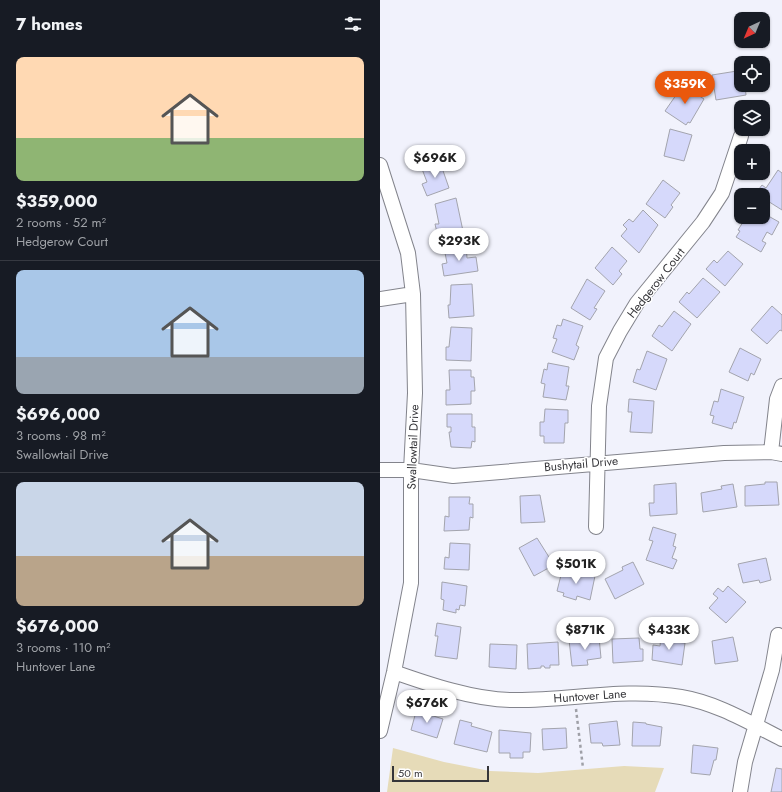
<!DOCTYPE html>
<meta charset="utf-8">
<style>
body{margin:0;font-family:Jost,sans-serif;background:#242831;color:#f1f3f6;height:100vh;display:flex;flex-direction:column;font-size:15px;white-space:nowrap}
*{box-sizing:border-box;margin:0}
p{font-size:13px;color:#9ea1a6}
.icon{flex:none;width:22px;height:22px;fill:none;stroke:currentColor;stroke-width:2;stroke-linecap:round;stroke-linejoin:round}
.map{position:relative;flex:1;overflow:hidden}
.side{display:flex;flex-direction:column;background:#171b24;width:380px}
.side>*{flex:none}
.needle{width:26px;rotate:224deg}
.tools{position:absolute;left:354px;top:12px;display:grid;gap:8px}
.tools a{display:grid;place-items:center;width:36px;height:36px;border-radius:8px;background:#171b24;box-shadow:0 1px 3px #0004;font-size:20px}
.scale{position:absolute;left:12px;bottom:10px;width:97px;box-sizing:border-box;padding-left:4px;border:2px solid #353539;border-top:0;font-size:11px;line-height:14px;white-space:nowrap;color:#353539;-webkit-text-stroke:3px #fff;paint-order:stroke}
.price{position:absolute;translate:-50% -34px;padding:0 9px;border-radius:14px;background:#fff;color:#222;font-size:13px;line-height:26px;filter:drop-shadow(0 1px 2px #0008)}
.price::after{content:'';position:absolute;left:50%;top:24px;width:12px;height:9px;margin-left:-6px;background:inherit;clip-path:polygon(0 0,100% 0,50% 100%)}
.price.on{background:#ea580c;color:#fff}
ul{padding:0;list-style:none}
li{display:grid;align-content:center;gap:8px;height:212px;padding:0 16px}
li+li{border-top:1px solid #363941}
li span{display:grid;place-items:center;height:124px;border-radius:8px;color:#555}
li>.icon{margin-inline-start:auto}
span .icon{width:72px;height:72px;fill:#fffc;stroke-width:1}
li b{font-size:17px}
h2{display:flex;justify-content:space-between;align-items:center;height:48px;padding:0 16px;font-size:17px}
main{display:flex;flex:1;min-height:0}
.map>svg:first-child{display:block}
</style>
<main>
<section class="side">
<h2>7 homes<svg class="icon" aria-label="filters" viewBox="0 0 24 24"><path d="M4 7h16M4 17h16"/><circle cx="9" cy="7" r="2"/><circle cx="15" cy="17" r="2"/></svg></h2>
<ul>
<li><span style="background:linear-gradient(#ffd9b3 65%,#8fb573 0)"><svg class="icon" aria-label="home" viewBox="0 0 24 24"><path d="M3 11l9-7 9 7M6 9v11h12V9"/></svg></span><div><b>$359,000</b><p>2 rooms · 52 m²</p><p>Hedgerow Court</p></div></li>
<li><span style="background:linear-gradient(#a9c7e8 70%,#9aa5b1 0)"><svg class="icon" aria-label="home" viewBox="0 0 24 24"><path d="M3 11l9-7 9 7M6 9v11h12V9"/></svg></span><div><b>$696,000</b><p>3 rooms · 98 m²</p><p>Swallowtail Drive</p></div></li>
<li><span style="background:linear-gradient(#c9d6e8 60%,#b9a48a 0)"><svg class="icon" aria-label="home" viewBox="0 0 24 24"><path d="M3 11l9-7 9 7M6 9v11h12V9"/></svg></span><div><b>$676,000</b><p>3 rooms · 110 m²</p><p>Huntover Lane</p></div></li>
</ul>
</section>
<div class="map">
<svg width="402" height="792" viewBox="0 0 402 792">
<rect width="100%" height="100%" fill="#f1f2fc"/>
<!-- green -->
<path fill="#e6dbb8" d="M13,748L64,762L110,771L158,773L244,766L284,768L275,792H7Z"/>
<!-- building -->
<path fill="#d6d9fb" stroke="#a3a4ad" d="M357,71L358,78L361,77V85H365L366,95L336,100L332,75Z
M303,85L324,99L310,123L308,122L306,125L285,111Z
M290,129L312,135L304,161L284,156Z
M60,162L69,188L47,196L42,184L47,182L42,169Z
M398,170L402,173V210L383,198V195L376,193L382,185L386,188Z
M283,180L300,193L291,205L293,207L285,218L266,204Z
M76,198L83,231L58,237L55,224H59L55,204Z
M263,210L278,225L259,253L241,236L247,229L243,225L249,219L253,222Z
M383,213L399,222L392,235L387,232L382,241L386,243L381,252L356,237L360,231L358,230L363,222L364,223L366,219L363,217H383Z
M86,245L87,258L96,257L98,271L64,276L62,264L67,263L64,248Z
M232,247L247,261L239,271L242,274L233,285L215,268Z
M348,251L363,264L345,286L326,269L334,260L337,263Z
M323,278L340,292L317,318L299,302L307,292L309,294Z
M207,279L225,291L214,308L217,309L210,320L191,308Z
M92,284L94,316L69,318L68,305H70L71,285Z
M392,306L402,315V331L400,330L387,344L371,330Z
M294,311L311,324L292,351L272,336L279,325L282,327Z
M183,319L203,326L196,345L199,347L194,360L172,352L177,339L173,338L177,325L181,326Z
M71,327L92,328L91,361L66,360V347H69Z
M360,348L381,359L374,375L371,373L368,381L349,372Z
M267,351L287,359L276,390L253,382L257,369L260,370Z
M168,363L189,367L186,386H189L186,400L163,397L165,384L161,383L164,369L167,370Z
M69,370H91V377H94L95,391H91V404L66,405V390H70Z
M341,389L364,397L356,423L354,422L352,429L332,423L334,416L330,415L334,401L338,402Z
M249,399L274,401L272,433L250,432L252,412H248Z
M165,409L188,410V423H185L184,443H164V436H160V422H164Z
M67,414H92V427H95V442L92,441L91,448L71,447L69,432H71V427H67Z
M385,482H397L399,505L365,506V486L385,484Z
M296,483L297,514L270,516L269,503H274V485Z
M353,484L357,507L323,512L321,493L342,489L341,486Z
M160,495L165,522L141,523L140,496Z
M69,497H90L89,504H93V518L90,517L89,530L64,531L65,516L69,517Z
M273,527L296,534L293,546L296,547L292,558L297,560L293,569L266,560L273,541L269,540Z
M157,538L174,565L154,576L139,548Z
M70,543L90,544L89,570L64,569L65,557L69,558Z
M386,558L391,580L380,583L379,580L363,583L358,564Z
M253,562L264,584L235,599L225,579L243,570L242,567Z
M189,570L201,576L202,572L215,576L210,600L197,596L196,600L183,596L184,593L177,591L182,571L188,572Z
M62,582L87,586L85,606L80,605L79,610L76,609V613L63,610L64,600L61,599Z
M348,586L366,602L346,623L329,608L338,598L333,594L338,588L343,592Z
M57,623L81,627L77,659L55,656L58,636H55Z
M281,635L294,637V642L305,643L302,665L272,660L273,645L280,646Z
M219,637L221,658L207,660L208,665L192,666L189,640Z
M353,637L358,661L335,664L332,641Z
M259,638L260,649H263V661L233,663L232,639Z
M178,642L179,665H170V668H165L164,666H161V668L148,669L147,644Z
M110,644L137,645L136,669L109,667Z
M37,708L48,711L47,714L63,719L57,738L31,730Z
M80,720L92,723L91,726L112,732L107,752L74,744Z
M237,721L240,745L223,746L222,743H211L209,724Z
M253,722L266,723V724L282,727L280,746H252Z
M186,728L187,748L163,750L162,729Z
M119,730L151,733L150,752H143V758H130V753H119Z
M313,745L338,748L336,760H334L330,775L311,773Z
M396,768L402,769V792H391Z"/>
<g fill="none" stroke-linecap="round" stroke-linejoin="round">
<!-- minor casing -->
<g stroke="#83848c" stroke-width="16">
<path id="minor" d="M0,165L28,253L33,294L35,393L31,470V583L14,672L0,731
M0,299L33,294
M391,452L397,399L402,386
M0,470H31L73,476L344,453L391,452L402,454
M216,527L219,406L226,358L240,331L257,303L323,222L342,193L361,136
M14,672C48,684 95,700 132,700C189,701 244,687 301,697C337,703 370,723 402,739
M360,792L365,762L392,670L398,635"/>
</g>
<!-- path -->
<path stroke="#9fa0a7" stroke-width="2.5" stroke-dasharray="3 3" stroke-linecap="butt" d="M196,709L203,768"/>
<!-- minor -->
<use href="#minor" stroke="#fff" stroke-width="14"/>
</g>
<g text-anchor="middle" stroke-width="3" stroke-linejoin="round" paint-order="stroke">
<!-- street labels -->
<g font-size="12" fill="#353539" stroke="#fff">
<text transform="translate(276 283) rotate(-52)" y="4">Hedgerow Court</text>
<text transform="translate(33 447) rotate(-88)" y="4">Swallowtail Drive</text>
<text transform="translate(201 464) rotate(-5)" y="4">Bushytail Drive</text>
<text transform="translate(210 696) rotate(-4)" y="4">Huntover Lane</text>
</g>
</g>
</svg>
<div class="tools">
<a><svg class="needle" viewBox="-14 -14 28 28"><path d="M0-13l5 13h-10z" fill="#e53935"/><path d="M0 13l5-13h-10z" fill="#9ea1a6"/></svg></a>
<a><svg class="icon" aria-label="locate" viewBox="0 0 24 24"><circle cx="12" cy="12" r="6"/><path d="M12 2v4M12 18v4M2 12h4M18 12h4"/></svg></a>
<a><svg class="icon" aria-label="layers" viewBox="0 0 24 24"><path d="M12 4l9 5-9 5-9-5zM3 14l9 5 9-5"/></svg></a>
<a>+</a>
<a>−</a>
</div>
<div class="scale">50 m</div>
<b class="price on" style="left:305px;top:105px">$359K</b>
<b class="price" style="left:55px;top:179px">$696K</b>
<b class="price" style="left:79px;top:262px">$293K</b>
<b class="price" style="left:196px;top:585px">$501K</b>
<b class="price" style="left:205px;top:651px">$871K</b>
<b class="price" style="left:289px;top:651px">$433K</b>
<b class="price" style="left:47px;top:724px">$676K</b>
</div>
</main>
